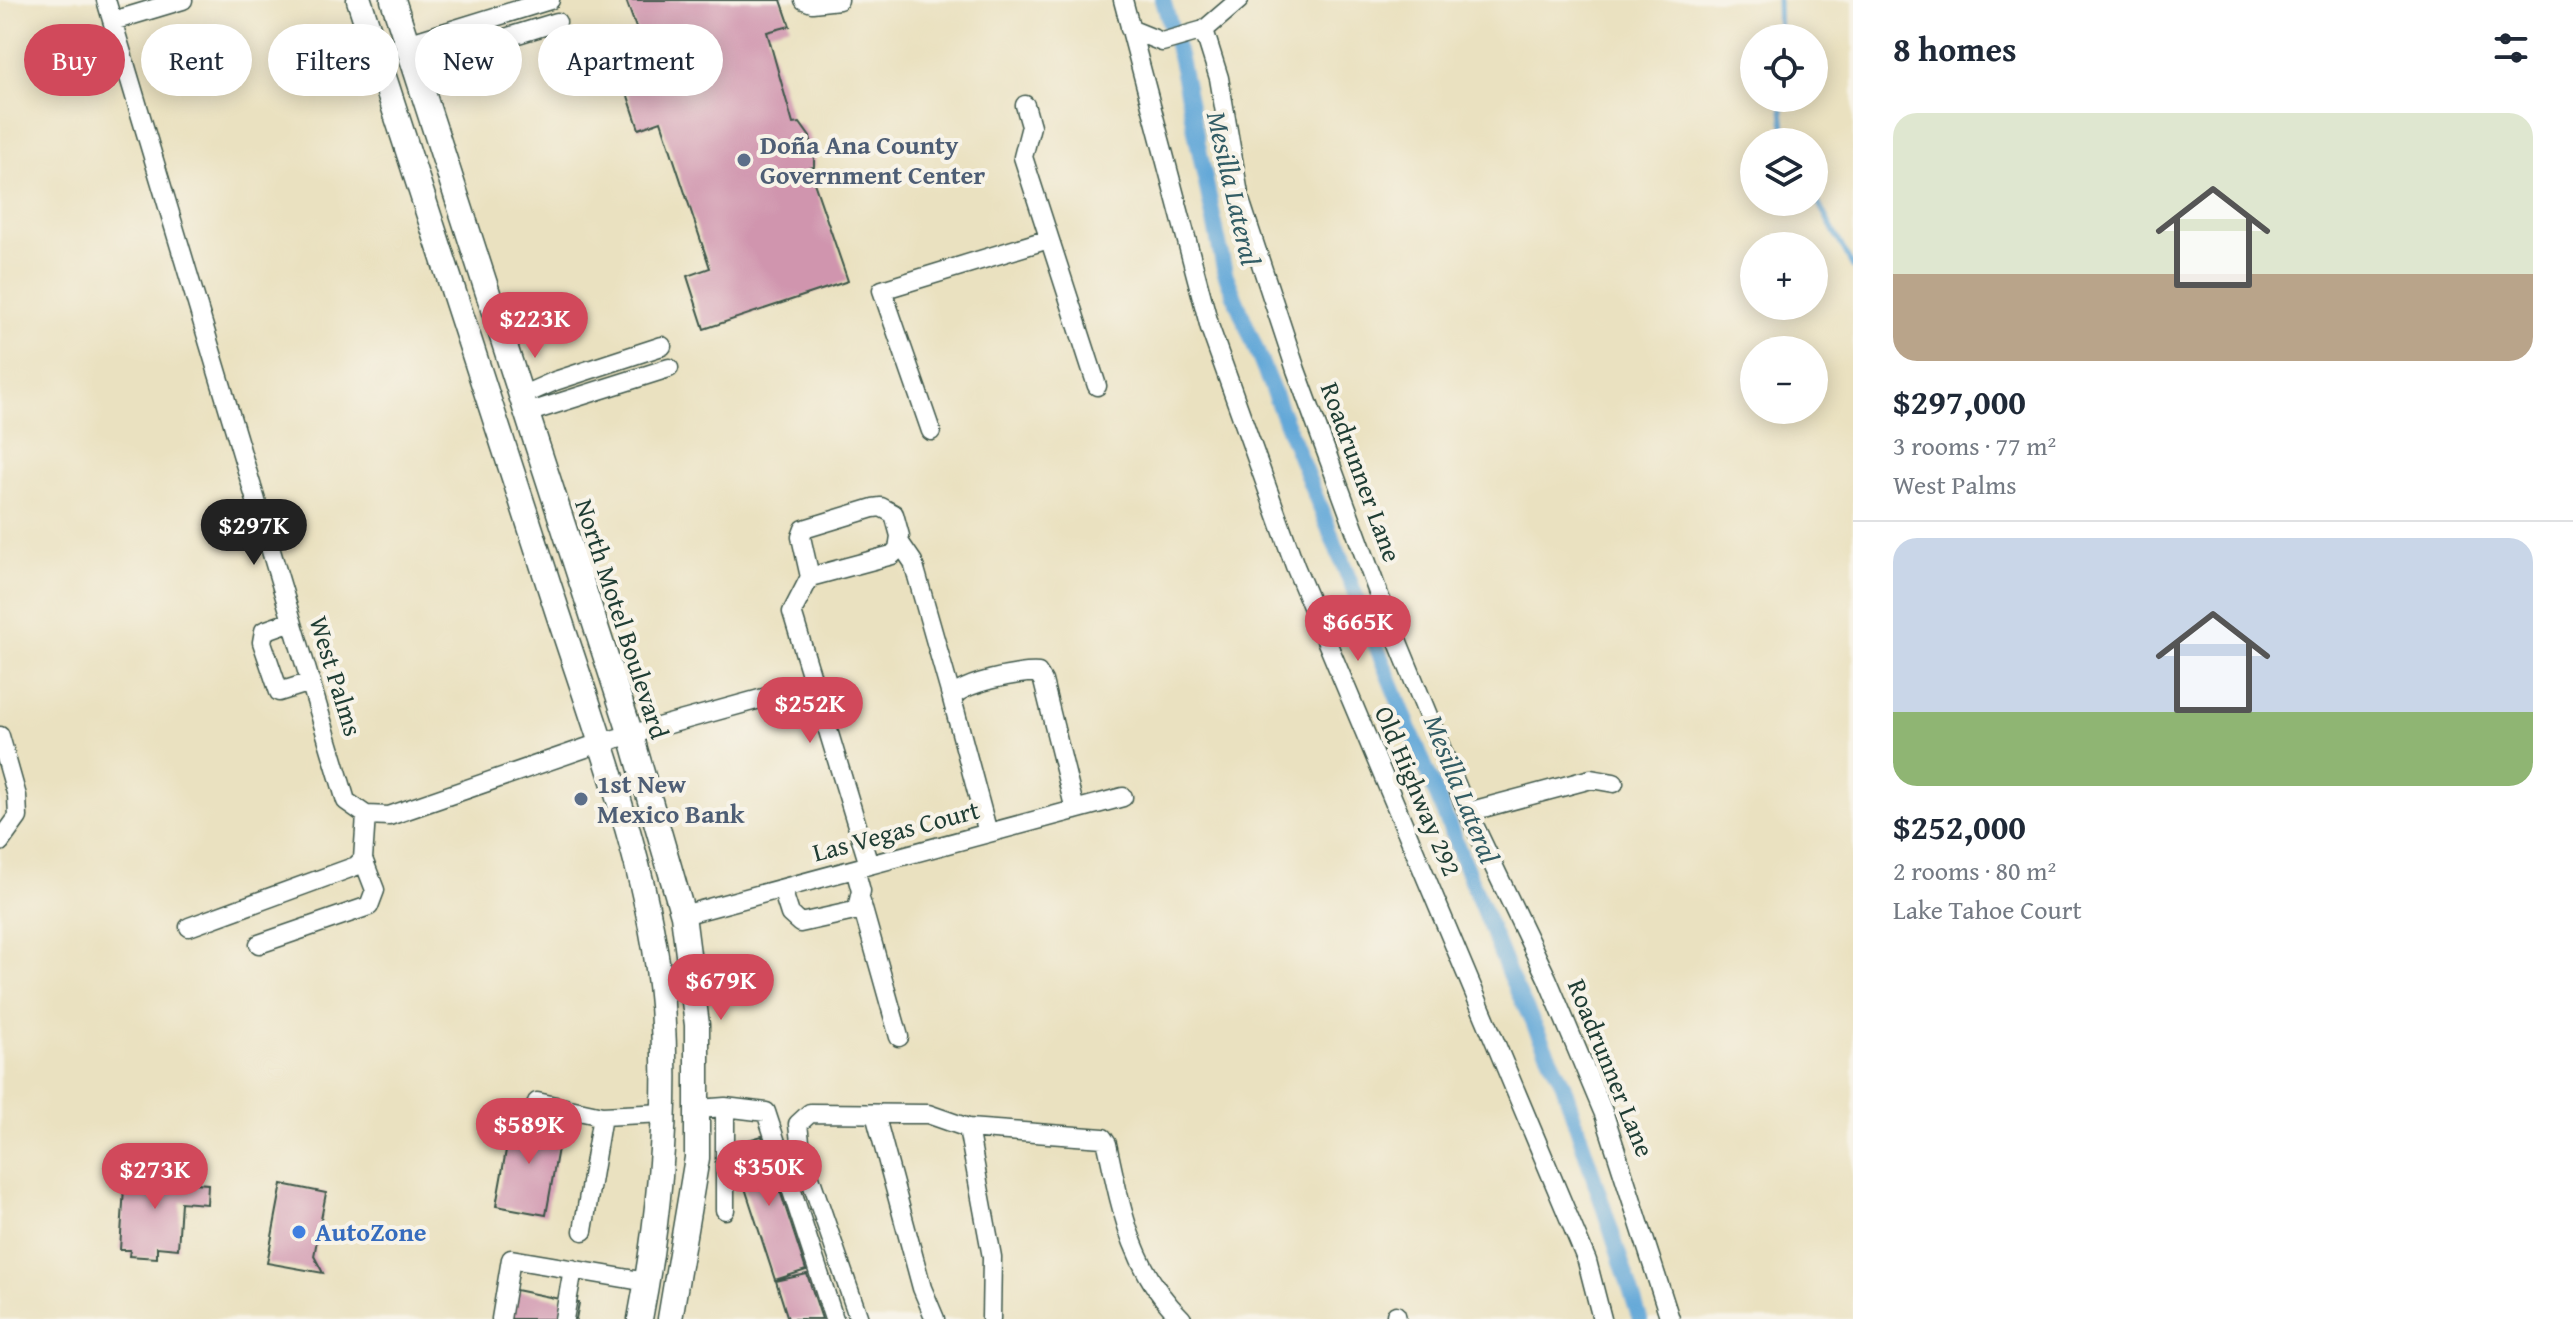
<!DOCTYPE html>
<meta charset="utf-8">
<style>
body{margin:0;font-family:"Gentium Book Plus",serif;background:#f6f6f7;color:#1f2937;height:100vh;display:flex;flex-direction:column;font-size:30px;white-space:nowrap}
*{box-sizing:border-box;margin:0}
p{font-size:26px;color:#747a83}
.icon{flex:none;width:44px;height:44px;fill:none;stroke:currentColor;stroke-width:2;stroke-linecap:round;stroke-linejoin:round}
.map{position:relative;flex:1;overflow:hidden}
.sheet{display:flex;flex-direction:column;background:#fff;width:720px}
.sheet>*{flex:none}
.guide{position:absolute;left:24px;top:24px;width:760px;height:72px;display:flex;gap:16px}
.fabs{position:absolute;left:1740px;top:24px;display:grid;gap:16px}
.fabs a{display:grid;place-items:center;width:88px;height:88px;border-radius:50%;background:#fff;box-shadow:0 4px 20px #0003;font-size:40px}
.price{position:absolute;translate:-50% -68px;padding:0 18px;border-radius:28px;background:#d1495b;color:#fff;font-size:26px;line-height:52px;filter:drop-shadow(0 2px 4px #0008)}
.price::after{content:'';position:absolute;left:50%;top:48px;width:24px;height:18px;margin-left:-12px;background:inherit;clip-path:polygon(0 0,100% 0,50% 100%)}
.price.current{background:#222;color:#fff}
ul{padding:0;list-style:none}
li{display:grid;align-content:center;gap:16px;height:424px;padding:0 40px}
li+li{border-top:2px solid #e0e1e3}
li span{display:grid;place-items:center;height:248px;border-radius:24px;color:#555}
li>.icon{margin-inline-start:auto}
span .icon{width:144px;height:144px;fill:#fffc;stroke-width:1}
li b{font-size:34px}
h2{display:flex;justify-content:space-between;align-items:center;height:96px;padding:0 40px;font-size:34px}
.tag{padding:0 28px;border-radius:36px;background:#fff;box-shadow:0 4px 20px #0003;font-size:28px;line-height:72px}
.tag.current{background:#d1495b;color:#fff}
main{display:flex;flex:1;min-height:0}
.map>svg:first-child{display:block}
</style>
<main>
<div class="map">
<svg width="1853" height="1319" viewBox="0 0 1853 1319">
<rect width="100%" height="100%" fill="#f7f3e8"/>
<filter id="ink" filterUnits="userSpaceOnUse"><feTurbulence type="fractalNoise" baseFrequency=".0125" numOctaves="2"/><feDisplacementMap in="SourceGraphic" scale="16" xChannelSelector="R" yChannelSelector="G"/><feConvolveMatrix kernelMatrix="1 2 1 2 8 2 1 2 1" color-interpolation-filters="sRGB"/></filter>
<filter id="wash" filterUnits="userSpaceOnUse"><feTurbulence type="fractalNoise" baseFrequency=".006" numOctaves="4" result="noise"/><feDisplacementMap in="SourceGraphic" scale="32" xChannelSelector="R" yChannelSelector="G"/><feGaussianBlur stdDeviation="1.8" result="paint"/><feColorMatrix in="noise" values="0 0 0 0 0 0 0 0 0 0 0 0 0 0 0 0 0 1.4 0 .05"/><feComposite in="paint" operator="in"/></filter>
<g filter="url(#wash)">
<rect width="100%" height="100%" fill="#eae1c0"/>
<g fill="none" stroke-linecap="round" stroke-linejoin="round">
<!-- stream -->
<path stroke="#63a8d8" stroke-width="5" d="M1778,0L1779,38
M1781,98L1785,142
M1814,195L1853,267"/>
<!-- canal -->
<path stroke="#63a8d8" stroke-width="16" d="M1163,0L1180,59L1225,273L1510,976L1563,1084L1640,1319"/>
</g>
<g id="blocks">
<!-- building -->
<path fill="#d095ae" d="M626,0H781L790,26L767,32L793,124L800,123L810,137L814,153V167L809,168L848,281L704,329L687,276L710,268L661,121L639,129L621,75L670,59L667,44L644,50Z
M512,1117L562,1126L546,1215L496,1206Z
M762,1136L806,1270L775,1280L731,1145Z
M125,1172L181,1176V1182L208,1184L207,1204L181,1202L178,1249L157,1247V1258L129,1256L130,1250H120Z
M282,1184L326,1193L314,1256L323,1273L267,1263Z
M807,1274L822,1319H788L776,1281Z
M501,1287L579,1303L576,1319H495Z"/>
</g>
</g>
<g filter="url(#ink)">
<use href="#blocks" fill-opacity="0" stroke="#3d5649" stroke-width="2"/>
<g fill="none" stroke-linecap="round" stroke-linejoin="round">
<!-- minor casing -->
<g stroke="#3d5649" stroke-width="21">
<path id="minor" d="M106,0L346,801L366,815L389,816L600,743L814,684
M804,0L812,3L839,0
M1123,0L1210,328L1295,566L1587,1261L1602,1319
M113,21L183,0
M1130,29L1162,42L1204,30L1239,0
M1204,30L1219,78L1240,200L1296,370L1380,598L1465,806L1547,978L1604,1114L1670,1319
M407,44L550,0
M414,66L557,22
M1025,105L1031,126L1023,157L1097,386
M521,396L555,381L662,346
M527,413L669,368
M931,431L882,290L1049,239
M900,543L913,562L952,699
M810,577L801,537L804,529L873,508L881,507L894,514L900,536L898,549L892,555L810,577L792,612L869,865
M292,621L264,631L262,642L279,692L311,682
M0,736L17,796L18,817L0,842
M1468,812L1591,779L1614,783
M988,833L952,699C956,684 1022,671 1038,673L1043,681L1075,810
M782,889L790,914L800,923L850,912L857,909L861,891L855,869
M861,902L899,1037
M683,915L1123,797
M189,927L356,866L363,859L366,815
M259,944L369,906L375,890L363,859
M537,1102L602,1116L665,1113
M725,1107V1210
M698,1109L725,1107L766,1112L834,1319
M875,1114L922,1288L935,1319
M968,1128L1103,1138L1107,1144C1121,1209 1132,1271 1182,1319
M583,1231L602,1116
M1396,1315L1397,1319
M501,1319L511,1259L647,1282
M564,1319L573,1269
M859,1319L801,1151L798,1124L810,1113L928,1114L968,1128L992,1257L991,1319"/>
</g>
<!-- major casing -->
<g stroke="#3d5649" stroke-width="27">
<path id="major" d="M359,0C424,200 489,401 554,601C594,725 652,876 662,1005C669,1110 660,1215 640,1319
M393,0L631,735L683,915L697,1025V1158L670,1319"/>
</g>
<!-- minor -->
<use href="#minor" stroke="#fff" stroke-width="18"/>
<!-- major -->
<use href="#major" stroke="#fff" stroke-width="24"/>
</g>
</g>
<!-- markers -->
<g fill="#5c6f8a" stroke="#f7f3e8" stroke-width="3">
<circle cx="744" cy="160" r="8"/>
<circle cx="581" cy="799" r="8"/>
</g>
<circle fill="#3f7fe0" stroke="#f7f3e8" stroke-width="3" cx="299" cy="1232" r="8"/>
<g text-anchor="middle" stroke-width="8" stroke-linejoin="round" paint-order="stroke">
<!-- service labels -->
<g font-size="26" font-weight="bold" fill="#4e5e75" stroke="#f7f3e8" text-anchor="start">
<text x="760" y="154">Doña Ana County<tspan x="760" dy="30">Government Center</tspan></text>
<text x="597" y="793">1st New<tspan x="597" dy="30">Mexico Bank</tspan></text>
</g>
<!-- street labels -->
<g font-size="26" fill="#1f3d34" stroke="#f7f3e8">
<text transform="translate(1361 472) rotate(70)" y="9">Roadrunner Lane</text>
<text transform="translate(622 619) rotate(72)" y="9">North Motel Boulevard</text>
<text transform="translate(336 676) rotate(73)" y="9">West Palms</text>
<text transform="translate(1418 791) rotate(67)" y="9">Old Highway 292</text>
<text transform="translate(896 831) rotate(-15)" y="9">Las Vegas Court</text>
<text transform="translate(1611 1068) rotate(68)" y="9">Roadrunner Lane</text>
</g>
<!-- shop labels -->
<g font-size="26" font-weight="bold" fill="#366cbe" stroke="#f7f3e8" text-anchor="start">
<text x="315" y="1241">AutoZone</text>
</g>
<!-- water labels -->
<g font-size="28" font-style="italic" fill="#335d65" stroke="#f7f3e8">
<text transform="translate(1234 188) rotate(77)" y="10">Mesilla Lateral</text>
<text transform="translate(1462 789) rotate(68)" y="10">Mesilla Lateral</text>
</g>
</g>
</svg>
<div class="fabs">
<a><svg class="icon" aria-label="locate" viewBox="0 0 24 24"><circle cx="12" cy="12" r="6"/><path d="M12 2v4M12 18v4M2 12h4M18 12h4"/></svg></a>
<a><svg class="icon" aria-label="layers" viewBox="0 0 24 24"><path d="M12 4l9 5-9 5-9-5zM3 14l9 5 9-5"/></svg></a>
<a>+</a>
<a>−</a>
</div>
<b class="price" style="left:535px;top:360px">$223K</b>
<b class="price current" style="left:254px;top:567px">$297K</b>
<b class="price" style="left:1358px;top:663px">$665K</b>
<b class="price" style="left:810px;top:745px">$252K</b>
<b class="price" style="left:721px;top:1022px">$679K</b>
<b class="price" style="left:529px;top:1166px">$589K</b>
<b class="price" style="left:769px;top:1208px">$350K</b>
<b class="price" style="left:155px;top:1211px">$273K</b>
<div class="guide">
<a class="tag current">Buy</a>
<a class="tag">Rent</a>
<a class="tag">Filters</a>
<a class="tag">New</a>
<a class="tag">Apartment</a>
</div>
</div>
<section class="sheet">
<h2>8 homes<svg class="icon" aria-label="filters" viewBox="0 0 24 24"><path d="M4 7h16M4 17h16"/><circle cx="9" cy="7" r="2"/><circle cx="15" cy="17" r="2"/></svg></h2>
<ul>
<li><span style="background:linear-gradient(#dfe7d0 65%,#b9a48a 0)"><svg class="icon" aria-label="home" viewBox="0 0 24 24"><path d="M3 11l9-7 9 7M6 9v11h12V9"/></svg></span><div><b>$297,000</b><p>3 rooms · 77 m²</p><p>West Palms</p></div></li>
<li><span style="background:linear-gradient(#c9d6e8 70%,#8fb573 0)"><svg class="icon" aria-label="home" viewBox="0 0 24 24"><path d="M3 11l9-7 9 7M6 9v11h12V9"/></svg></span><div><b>$252,000</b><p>2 rooms · 80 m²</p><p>Lake Tahoe Court</p></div></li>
</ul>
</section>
</main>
